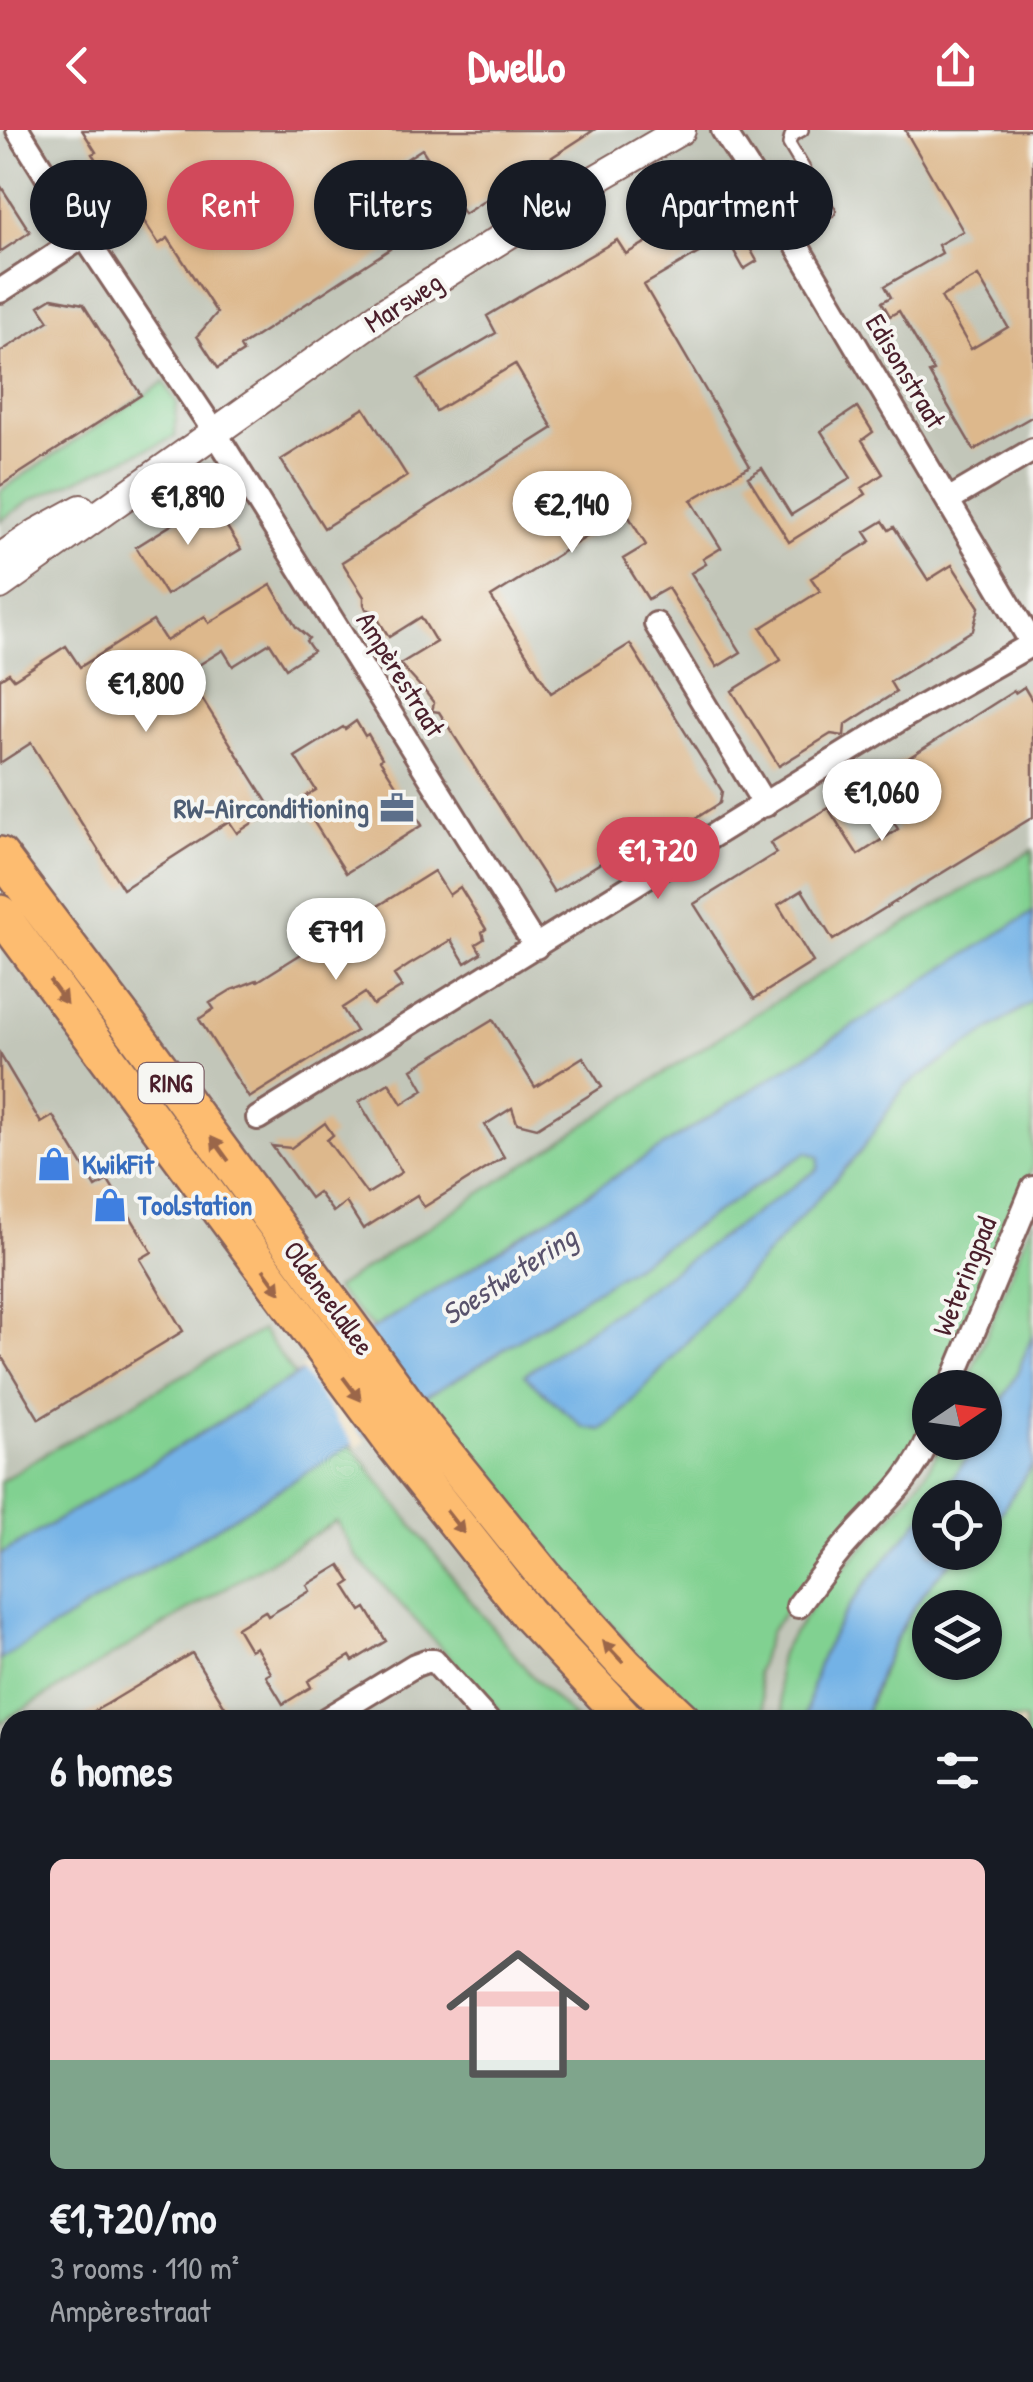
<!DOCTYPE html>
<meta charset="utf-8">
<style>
body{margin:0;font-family:"Patrick Hand",sans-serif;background:#242831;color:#f1f3f6;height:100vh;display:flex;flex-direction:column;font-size:38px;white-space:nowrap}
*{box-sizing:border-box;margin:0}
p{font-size:32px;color:#9ea1a6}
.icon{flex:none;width:55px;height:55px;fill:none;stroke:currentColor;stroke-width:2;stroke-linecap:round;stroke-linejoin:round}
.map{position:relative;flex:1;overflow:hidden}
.drawer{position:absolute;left:0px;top:1580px;width:1035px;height:672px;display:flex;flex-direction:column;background:#171b24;border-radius:30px 30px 0 0;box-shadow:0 2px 8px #0004}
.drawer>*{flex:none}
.hud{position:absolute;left:30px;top:30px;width:975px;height:90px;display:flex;gap:20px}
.needle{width:65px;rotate:77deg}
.controls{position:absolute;left:912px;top:1240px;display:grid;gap:20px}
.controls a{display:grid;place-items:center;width:90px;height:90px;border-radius:50%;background:#171b24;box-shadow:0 2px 8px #0004;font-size:50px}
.price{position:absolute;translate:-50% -85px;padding:0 22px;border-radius:35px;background:#fff;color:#222;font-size:32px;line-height:65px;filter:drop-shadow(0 2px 5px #0008)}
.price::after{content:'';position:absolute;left:50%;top:60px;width:30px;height:22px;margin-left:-15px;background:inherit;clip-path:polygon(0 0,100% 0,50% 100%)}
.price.current{background:#d1495b;color:#fff}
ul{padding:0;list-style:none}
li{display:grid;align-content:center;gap:20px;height:530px;padding:0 50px}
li+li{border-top:2px solid #363941}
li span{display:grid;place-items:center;height:310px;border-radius:15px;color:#555}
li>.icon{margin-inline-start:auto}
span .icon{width:180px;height:180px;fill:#fffc;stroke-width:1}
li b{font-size:42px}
h2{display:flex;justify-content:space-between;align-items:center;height:120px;padding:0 50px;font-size:42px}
.tag{padding:0 35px;border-radius:45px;background:#171b24;box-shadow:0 2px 8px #0004;font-size:35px;line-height:90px}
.tag.current{background:#d1495b;color:#fff}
header{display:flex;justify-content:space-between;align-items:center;height:130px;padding:0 50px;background:#d1495b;color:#fff;font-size:45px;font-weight:800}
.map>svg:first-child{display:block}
</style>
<header><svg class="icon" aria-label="back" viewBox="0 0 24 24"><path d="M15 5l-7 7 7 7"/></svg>Dwello<svg class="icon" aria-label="share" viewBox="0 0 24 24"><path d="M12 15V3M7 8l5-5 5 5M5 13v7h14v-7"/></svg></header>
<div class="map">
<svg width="1033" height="2252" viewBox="0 0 1033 2252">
<rect width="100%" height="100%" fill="#f6f6f2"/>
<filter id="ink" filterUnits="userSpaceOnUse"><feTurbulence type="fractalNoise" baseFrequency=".01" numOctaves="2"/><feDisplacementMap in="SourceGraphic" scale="20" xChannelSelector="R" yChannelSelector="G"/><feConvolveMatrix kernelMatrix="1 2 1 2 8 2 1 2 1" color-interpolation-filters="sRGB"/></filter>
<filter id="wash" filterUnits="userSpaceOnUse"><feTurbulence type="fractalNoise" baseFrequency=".0048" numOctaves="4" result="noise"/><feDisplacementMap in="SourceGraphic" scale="40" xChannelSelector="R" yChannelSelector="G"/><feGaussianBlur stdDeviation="2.25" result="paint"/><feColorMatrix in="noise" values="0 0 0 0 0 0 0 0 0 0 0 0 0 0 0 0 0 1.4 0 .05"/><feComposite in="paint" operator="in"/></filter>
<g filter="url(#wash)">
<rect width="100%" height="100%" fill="#efddbb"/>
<!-- industrial -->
<path fill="#c2c6b9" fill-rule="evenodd" d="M0,0H1033V2252H0ZM930,1258H985V1312H930ZM930,1368H985V1422H930ZM930,1478H985V1532H930ZM10,1590H1025V2242H10Z"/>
<!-- green -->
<path fill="#81d191" stroke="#66785e" stroke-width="2.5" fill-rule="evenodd" d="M164,252L177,273L175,307L31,370L0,391V361Z
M1033,720V782L414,1174L373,1198L334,1159L736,896L831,837Z
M1033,871V1037L945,1257L930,1258V1294L915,1324L817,1440L770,1502L757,1542L767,1590H695L441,1301L439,1285L425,1267L687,1102L807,1022L820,1027L819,1039L583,1297L601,1299L618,1287L860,1022L904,957Z
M1033,1088V1204L1016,1246L985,1300V1258H965Z
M262,1200L295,1246L0,1425V1352L34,1330Z
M942,1313H978L939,1367L930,1368V1378C892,1423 848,1467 824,1522C814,1544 810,1567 805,1590H786C781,1569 773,1542 782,1521C787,1510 797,1499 803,1489C845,1425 911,1382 942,1313Z
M351,1315L471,1471L530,1544L576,1590H508L355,1425L337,1391L0,1593V1530Z
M1033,1334V1640L1025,1654V1590H864C884,1529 911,1465 961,1423L985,1422V1401L1002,1381ZM930,1478H985V1532H930Z
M242,2242L565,2243L561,2252H237Z
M675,2243H793L789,2252H671Z"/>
<!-- water -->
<path fill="#73b2e6" stroke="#5e6888" stroke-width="2.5" d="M1033,782V871L904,957L860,1022L618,1287L601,1300L583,1297L524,1245L818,1039L819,1027L807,1022L687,1102L465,1244L401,1280L351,1315L0,1530V1425L414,1174Z
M1033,1204V1334L1002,1381L985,1401V1368L939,1367L978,1313L985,1312V1300L1016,1246Z
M930,1378V1422L961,1423C914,1462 880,1531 864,1590H805C810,1567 814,1544 824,1522C848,1467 892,1423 930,1378Z"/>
<!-- pier -->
<path fill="#efddbb" d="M309,1233L366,1311L356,1317L299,1238Z"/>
<g id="blocks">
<!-- building -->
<path fill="#ddb88c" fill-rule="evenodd" d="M82,0H594L464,84L422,19L354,63L390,119L240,217L243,222L218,238L197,206L217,183L168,108L159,114L118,52L113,55L92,24L96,22Z
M905,0H1033V286L974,320L929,243L934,241L899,181L890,186L882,172L891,167L885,156L942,123L938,115L963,101ZM978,146L1008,197L971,219L941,167Z
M0,55L30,102L0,122Z
M722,68L757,131L744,139L726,107L644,155L750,336L691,370L721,418L703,429L706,434L691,443L741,522L717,537L668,458L648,469L623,429L646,415L626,382L491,467L551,563L630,514L722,661L720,673L633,728L626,717L554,762L439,582L432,581L434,573L427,564L400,534L436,512L421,487L389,507L373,481L366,479L364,474V467L342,432L553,298L515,234L436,281L418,249L496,203L487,186L527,162L617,110L626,124Z
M52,168L83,174L141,265L0,356V222L49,191L39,176Z
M857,277L873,302L862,310L883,344L862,358L866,364L789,412L748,347L762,338L791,385L851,348L821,301Z
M364,278L407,346L324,398L281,330Z
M205,374L212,384L217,381L241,419L166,465L136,417Z
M883,391L889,400L894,397L928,450L952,435L979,477L973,500L890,552L896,562L845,595L844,606L831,604L779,636L732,561L781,530L761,498L820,461L811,448L871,411L865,402Z
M271,455L296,497L309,508L306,511L313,521L286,538L270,513L233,536L223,520L186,543L272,680L237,703L229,691L123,759L31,613L0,633V549L9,543L14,549L66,516L80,537L153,491L166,511L205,486L209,493Z
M1024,557L1033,572V687L833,810L802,760L778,775L813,832L754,869L694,774L776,723L770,713L828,678L858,725L898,699L869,653L1014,561L1015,563Z
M356,591L365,606L368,604L382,628L380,630L422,695L346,743L305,678L311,674L306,666L316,660L295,627L343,597L345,599Z
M434,741L449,765L460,757L486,799L482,802L484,809L476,814L481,823L465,833L451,810L409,835L394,845L402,857L373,875L365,863L342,878L356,901L249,968L199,889L214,879L210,873L231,860L257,850L258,851Z
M493,890L535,957L583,927L602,957L537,998L517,993L512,978L485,995L504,1027L424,1077L417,1065L363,1099L346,1072L333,1082L318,1062L310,1068L272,1016L291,1018L325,993L333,1005L327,1010L367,1064L402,1042L359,972L389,953L402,974L424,960L412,939Z
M0,924L41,993L53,986L96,1057L108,1050L152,1122L140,1129L183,1201L39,1289L0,1224Z
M340,1435L351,1452L345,1456L361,1481L366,1478L386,1511L353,1531L350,1526L308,1551L311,1557L283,1574L266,1546L271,1543L256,1517L250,1520L237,1498L265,1481L268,1486L310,1461L307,1455Z
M192,1523L233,1590H78L107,1574Z"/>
</g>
</g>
<g filter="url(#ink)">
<use href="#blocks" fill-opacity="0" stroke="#84625d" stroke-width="2.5"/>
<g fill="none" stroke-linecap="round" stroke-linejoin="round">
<!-- service casing -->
<g stroke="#84625d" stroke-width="16">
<path id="service" d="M790,104L829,81L789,14L791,6L802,0
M0,1815L10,1809
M0,2010L4,2013L10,2010
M0,2104L10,2098
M133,2242L139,2252"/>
</g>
<!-- minor casing -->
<g stroke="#84625d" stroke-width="28">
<path id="minor" d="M18,0L84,106L216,304L536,817
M723,0L790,104L1033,515
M0,161L84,106
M948,370L1033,320
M656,494L765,675
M258,988L907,585L1032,514
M950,1258L1033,1058
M798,1476C814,1455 830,1432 847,1413C879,1376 910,1354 930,1306
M325,1590L415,1535L426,1531H434L487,1590
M0,1789L10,1783
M847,2242L859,2252
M229,2252L233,2242"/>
</g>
<!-- tertiary casing -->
<g stroke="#84625d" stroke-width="32">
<path id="tertiary" d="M0,428L37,403L81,379
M0,455L383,183L598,48L681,0
M806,2252L810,2242"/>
</g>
<!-- secondary casing -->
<g stroke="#84625d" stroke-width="35">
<path id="secondary" d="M1025,1734L1033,1718
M1025,1781L1033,1762"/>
</g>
<!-- primary casing -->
<g stroke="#84625d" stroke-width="40">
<path id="primary" d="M0,725L139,909L424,1297L546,1448L626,1536L683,1590
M0,783L395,1316L528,1484L627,1590
M1025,1865L1033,1872
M1025,1920L1033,1926"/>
</g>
<!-- service -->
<use href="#service" stroke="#fff" stroke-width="11"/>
<!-- minor -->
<use href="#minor" stroke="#fff" stroke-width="22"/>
<!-- tertiary -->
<use href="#tertiary" stroke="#fff" stroke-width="28"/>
<!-- secondary -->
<use href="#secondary" stroke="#fee4c6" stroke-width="30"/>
<!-- primary -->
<use href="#primary" stroke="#fdbc70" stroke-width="35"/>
</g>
<!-- one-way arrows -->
<defs><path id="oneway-solid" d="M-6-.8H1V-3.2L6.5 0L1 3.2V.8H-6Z" transform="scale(2.5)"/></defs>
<g fill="#9b664a">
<use href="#oneway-solid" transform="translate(58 862) rotate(54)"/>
<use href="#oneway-solid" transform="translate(220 1019) rotate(-126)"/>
<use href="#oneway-solid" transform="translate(272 1151) rotate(54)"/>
<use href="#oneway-solid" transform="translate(352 1259) rotate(53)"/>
<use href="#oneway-solid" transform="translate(455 1392) rotate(52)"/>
<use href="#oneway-solid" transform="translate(613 1522) rotate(-133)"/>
</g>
</g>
<!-- icons -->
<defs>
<g id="office-bare" transform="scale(2.7)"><path d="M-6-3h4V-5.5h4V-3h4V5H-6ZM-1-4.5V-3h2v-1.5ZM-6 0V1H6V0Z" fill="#5c6f8a" stroke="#f6f6f2" stroke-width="2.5" paint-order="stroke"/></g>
<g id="shop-bare" transform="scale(2.7)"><path d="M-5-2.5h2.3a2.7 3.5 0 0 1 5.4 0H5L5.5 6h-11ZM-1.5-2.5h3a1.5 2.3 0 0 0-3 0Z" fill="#3f7fe0" stroke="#f6f6f2" stroke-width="2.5" paint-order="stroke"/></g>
</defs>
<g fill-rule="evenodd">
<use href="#office-bare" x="397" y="678"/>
<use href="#shop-bare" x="54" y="1034"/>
<use href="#shop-bare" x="110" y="1075"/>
</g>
<g text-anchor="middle" stroke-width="8" stroke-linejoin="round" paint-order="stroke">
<!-- shield labels -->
<rect fill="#f6f6f2" stroke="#7e6067" stroke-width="2.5" x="138.5" y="933" width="65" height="40" rx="8"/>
<g font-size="25" font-weight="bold" fill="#4a1f2b">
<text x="171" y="962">RING</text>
</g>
<!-- street labels -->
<g font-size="28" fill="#4a1f2b" stroke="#f6f6f2">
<text transform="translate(403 172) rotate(-33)" y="10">Marsweg</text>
<text transform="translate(906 241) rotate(59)" y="10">Edisonstraat</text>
<text transform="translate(401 544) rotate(58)" y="10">Ampèrestraat</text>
<text transform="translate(964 1146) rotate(-68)" y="10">Weteringpad</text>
<text transform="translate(329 1168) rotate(54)" y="10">Oldeneelallee</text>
</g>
<!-- service labels -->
<g font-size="28" font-weight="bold" fill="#4e5e75" stroke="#f6f6f2" text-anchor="end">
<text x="369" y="688">RW-Airconditioning</text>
</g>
<!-- shop labels -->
<g font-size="28" font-weight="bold" fill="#366cbe" stroke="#f6f6f2" text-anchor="start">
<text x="82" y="1044">KwikFit</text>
<text x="138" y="1085">Toolstation</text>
</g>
<!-- water labels -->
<g font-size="30" font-style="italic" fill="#58526c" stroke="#f6f6f2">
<text transform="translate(509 1146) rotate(-33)" y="10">Soestwetering</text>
</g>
</g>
</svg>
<div class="controls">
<a><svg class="needle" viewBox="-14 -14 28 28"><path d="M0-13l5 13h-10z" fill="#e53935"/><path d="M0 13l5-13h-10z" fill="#9ea1a6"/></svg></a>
<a><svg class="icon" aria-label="locate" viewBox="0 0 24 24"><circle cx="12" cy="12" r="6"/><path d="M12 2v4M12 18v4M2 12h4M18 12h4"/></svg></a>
<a><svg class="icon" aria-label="layers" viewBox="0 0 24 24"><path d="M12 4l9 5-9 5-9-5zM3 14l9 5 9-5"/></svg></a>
</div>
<b class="price" style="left:188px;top:418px">€1,890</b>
<b class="price" style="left:572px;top:426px">€2,140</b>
<b class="price" style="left:146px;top:605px">€1,800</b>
<b class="price" style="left:882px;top:714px">€1,060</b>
<b class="price current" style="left:658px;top:772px">€1,720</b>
<b class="price" style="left:336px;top:853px">€791</b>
<div class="hud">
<a class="tag">Buy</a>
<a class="tag current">Rent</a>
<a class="tag">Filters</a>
<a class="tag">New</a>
<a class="tag">Apartment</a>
</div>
<section class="drawer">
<h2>6 homes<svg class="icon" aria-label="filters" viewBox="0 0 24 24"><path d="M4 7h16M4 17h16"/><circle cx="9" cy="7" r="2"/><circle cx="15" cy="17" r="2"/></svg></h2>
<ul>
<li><span style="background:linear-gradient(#f6c9c9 65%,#7fa58c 0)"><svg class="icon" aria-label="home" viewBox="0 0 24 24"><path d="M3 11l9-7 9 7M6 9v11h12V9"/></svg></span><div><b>€1,720/mo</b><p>3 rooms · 110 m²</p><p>Ampèrestraat</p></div></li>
</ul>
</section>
</div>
